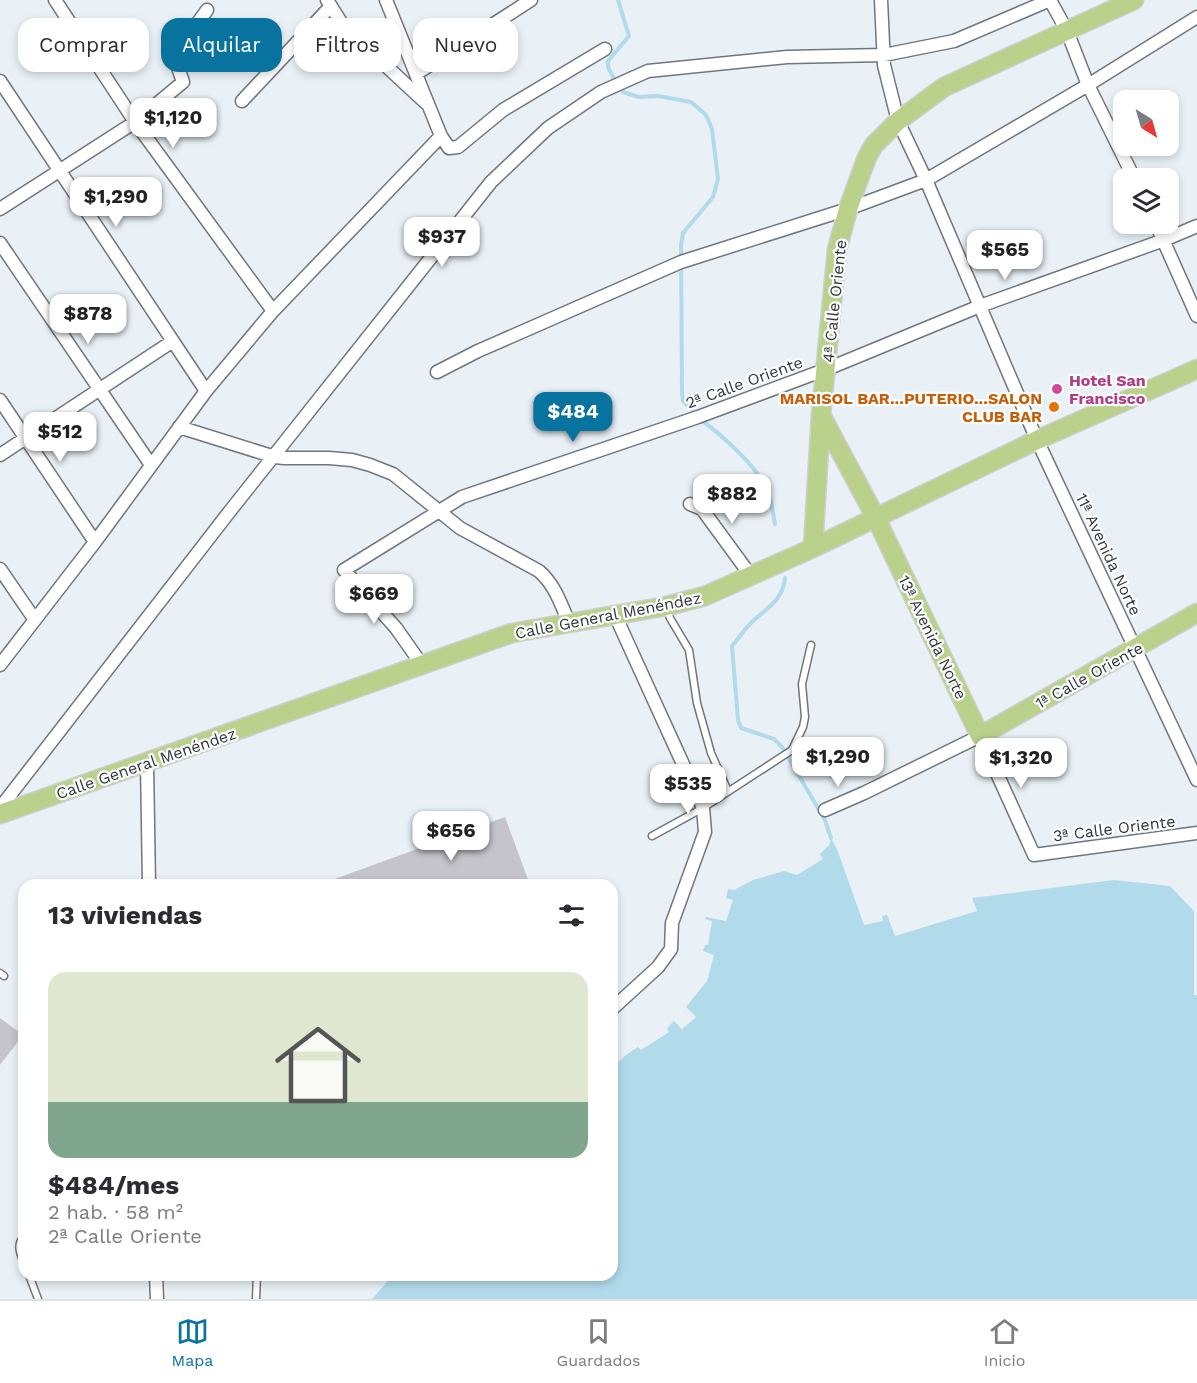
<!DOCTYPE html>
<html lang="es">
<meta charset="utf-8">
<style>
body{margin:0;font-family:"Work Sans",sans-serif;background:#f2f2f3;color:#2b2b33;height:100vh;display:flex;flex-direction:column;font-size:22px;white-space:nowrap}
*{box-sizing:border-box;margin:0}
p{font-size:20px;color:#7c7c81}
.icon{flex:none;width:33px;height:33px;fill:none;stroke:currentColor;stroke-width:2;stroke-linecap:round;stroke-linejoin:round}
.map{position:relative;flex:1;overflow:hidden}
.details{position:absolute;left:18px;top:879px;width:600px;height:402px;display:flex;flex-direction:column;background:#fff;border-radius:18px;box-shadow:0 3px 9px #0003}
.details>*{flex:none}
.guide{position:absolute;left:18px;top:18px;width:600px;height:54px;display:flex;gap:12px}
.needle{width:39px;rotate:143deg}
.buttons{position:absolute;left:1113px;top:90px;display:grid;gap:12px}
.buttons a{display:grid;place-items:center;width:66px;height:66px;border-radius:12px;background:#fff;box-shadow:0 3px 9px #0003;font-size:30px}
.price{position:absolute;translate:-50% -51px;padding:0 14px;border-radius:12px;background:#fff;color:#222;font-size:20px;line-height:39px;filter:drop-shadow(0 2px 3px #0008)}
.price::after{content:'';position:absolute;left:50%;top:36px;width:18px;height:14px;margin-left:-9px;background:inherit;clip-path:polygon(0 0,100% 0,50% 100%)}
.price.active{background:#07739e;color:#fff}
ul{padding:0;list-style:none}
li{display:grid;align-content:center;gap:12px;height:318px;padding:0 30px}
li span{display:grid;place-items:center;height:186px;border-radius:18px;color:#555}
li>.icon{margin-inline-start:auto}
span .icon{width:108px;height:108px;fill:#fffc;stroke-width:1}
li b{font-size:26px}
h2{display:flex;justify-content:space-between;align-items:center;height:72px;padding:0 30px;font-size:26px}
.pill{padding:0 21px;border-radius:18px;background:#fff;box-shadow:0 3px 9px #0003;font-size:21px;line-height:54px}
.pill.active{background:#07739e;color:#fff}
.tab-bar{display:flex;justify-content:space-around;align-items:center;height:84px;border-top:2px solid #e1e1e2;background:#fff;font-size:16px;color:#7c7c81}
.tab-bar a{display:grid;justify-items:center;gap:3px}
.tab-bar .active{color:#07739e}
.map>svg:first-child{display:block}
</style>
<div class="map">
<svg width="1197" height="1299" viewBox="0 0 1197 1299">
<rect width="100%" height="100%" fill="#e9f1f6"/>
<!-- water -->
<path fill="#b1daeb" d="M831,838L837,849L864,925L883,921L882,916L887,915L895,936L977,911L972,898L1114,880L1170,886L1194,911V995H1197V1299H372L393,1275H612V1068L626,1055L638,1047L641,1050L669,1032L667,1028L674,1021L682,1029L696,1017L686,1007L707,981L714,955L703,951L705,945H708L712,921L705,919L706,917L726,921L733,900L726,898L728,889L734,890L753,880L784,871L797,875L823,859L820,854L830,844Z"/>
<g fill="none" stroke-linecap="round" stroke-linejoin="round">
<!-- stream -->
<path stroke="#b1daeb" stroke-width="4" d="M618,0L629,36L608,61V67L618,87L623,92L639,97L658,96L691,102L706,115L712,129L718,179L713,197L683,233L681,245L682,393L683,401L696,414
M701,420C722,435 759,468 768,492C772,502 773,514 775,524
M785,578C783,601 765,609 751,623C744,630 738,639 732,646L738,720L741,728L774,739L782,747L825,820L831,838"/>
</g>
<!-- building -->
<path fill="#c5c4cc" d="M505,817L530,885H322L321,884Z
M0,1018L23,1035L0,1065Z"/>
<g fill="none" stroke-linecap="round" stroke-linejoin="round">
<!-- lane casing -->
<g stroke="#70767b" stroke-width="9">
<path id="lane" d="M667,609L670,618L689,650L697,703L711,753L728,791
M652,836L703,808L792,750L803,727L805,717L802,684L811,645
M0,973L4,976
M24,1236C16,1245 20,1253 24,1263
M29,1275L38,1299
M256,1299L257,1275"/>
</g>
<!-- street casing -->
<g stroke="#70767b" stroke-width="15">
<path id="street" d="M55,0L135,122L273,311
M327,0L344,27L426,103
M386,0L441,136L449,148L458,147L503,110L605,49
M881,0L884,65L898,121L926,180L1037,440L1197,780
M1050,0L1067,31L1088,85L1134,178
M416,74L531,0
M0,81L206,391
M242,101L331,6
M0,209L135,122L183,82L174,56L207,10
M1156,224L1197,316
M0,243L151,465
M437,372L478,351L681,262L848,209L926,180L1088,85L1197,17
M0,400L95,542
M179,427L275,457L284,458H329L352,460L370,465L393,474L460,528L539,571C555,585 561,604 569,623
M0,455L173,341
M690,504L702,509L751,576
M0,569L35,620
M0,665L95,542L206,391L273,311L441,136
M422,665L396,628L344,570L462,497L698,417L827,369L980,306L1164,240L1197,226
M147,763L149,885
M0,808L230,511L491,182L548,128L601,92L648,71L787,57L884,55L954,41L1050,0
M825,810L864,793L980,736L1034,855L1197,833
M612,1009L658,967L671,949L672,923L705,832L703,808L615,615
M156,1275L157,1299"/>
</g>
<!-- primary casing -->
<g stroke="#cecfcf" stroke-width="21">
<path id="primary" d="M822,417L876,518L980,736L1197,613
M813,548L821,415L837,250L848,209L867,157L874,145L898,121L944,87L1134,0
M0,814L512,633L667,606L705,596L813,548L1037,440L1197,369"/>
</g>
<!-- lane -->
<use href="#lane" stroke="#fff" stroke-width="6"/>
<!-- street -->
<use href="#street" stroke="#fff" stroke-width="12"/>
<!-- primary -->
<use href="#primary" stroke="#bad18c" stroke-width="18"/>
</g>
<!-- markers -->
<circle fill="#d1479c" stroke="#fbfdfe" stroke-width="2" cx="1057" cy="389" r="6"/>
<circle fill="#e8710a" stroke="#fbfdfe" stroke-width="2" cx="1054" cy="407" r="6"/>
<g text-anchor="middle" stroke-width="4.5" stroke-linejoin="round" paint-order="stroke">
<!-- street labels -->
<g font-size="16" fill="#333638" stroke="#fbfdfe">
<text transform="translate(834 301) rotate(-84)" y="6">4ª Calle Oriente</text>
<text transform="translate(744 382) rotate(-20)" y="6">2ª Calle Oriente</text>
<text transform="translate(1109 554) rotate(65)" y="6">11ª Avenida Norte</text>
<text transform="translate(608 615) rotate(-11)" y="6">Calle General Menéndez</text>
<text transform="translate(933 637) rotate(64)" y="6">13ª Avenida Norte</text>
<text transform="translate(1089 675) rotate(-29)" y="6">1ª Calle Oriente</text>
<text transform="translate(146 763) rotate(-19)" y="6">Calle General Menéndez</text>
<text transform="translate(1114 828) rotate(-7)" y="6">3ª Calle Oriente</text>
</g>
<!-- hotel labels -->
<g font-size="16" font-weight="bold" fill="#b23c85" stroke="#fbfdfe" text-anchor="start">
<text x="1069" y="386">Hotel San<tspan x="1069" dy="18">Francisco</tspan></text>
</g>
<!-- food labels -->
<g font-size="16" font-weight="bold" fill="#c56008" stroke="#fbfdfe" text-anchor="end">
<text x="1042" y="404">MARISOL BAR...PUTERIO...SALON<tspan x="1042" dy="18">CLUB BAR</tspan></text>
</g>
</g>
</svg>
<div class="buttons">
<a><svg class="needle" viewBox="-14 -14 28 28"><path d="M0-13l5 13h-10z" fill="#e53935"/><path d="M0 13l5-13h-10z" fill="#7c7c81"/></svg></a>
<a><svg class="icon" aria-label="layers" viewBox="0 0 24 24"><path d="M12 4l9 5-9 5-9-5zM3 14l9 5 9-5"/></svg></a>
</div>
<b class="price" style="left:173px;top:149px">$1,120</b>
<b class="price" style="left:116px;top:228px">$1,290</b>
<b class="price" style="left:442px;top:268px">$937</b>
<b class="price" style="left:1005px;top:281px">$565</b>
<b class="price" style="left:88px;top:345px">$878</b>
<b class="price active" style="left:573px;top:443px">$484</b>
<b class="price" style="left:60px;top:463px">$512</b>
<b class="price" style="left:732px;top:525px">$882</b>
<b class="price" style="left:374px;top:625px">$669</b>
<b class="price" style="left:838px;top:788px">$1,290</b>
<b class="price" style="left:1021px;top:789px">$1,320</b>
<b class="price" style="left:688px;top:815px">$535</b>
<b class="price" style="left:451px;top:862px">$656</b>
<div class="guide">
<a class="pill">Comprar</a>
<a class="pill active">Alquilar</a>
<a class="pill">Filtros</a>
<a class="pill">Nuevo</a>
</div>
<section class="details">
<h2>13 viviendas<svg class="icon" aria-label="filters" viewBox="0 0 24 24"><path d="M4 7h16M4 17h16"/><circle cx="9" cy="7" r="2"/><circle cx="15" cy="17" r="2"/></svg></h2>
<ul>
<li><span style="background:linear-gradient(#dfe7d0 70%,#7fa58c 0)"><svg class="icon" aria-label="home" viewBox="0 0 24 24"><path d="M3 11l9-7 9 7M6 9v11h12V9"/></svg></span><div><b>$484/mes</b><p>2 hab. · 58 m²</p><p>2ª Calle Oriente</p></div></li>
</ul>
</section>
</div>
<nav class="tab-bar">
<a class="active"><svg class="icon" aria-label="map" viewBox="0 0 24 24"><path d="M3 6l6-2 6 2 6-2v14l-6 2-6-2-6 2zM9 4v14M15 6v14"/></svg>Mapa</a>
<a><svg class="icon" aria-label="saved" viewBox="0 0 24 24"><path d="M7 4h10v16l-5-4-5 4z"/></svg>Guardados</a>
<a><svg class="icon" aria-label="home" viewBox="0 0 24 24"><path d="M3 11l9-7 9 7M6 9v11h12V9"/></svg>Inicio</a>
</nav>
